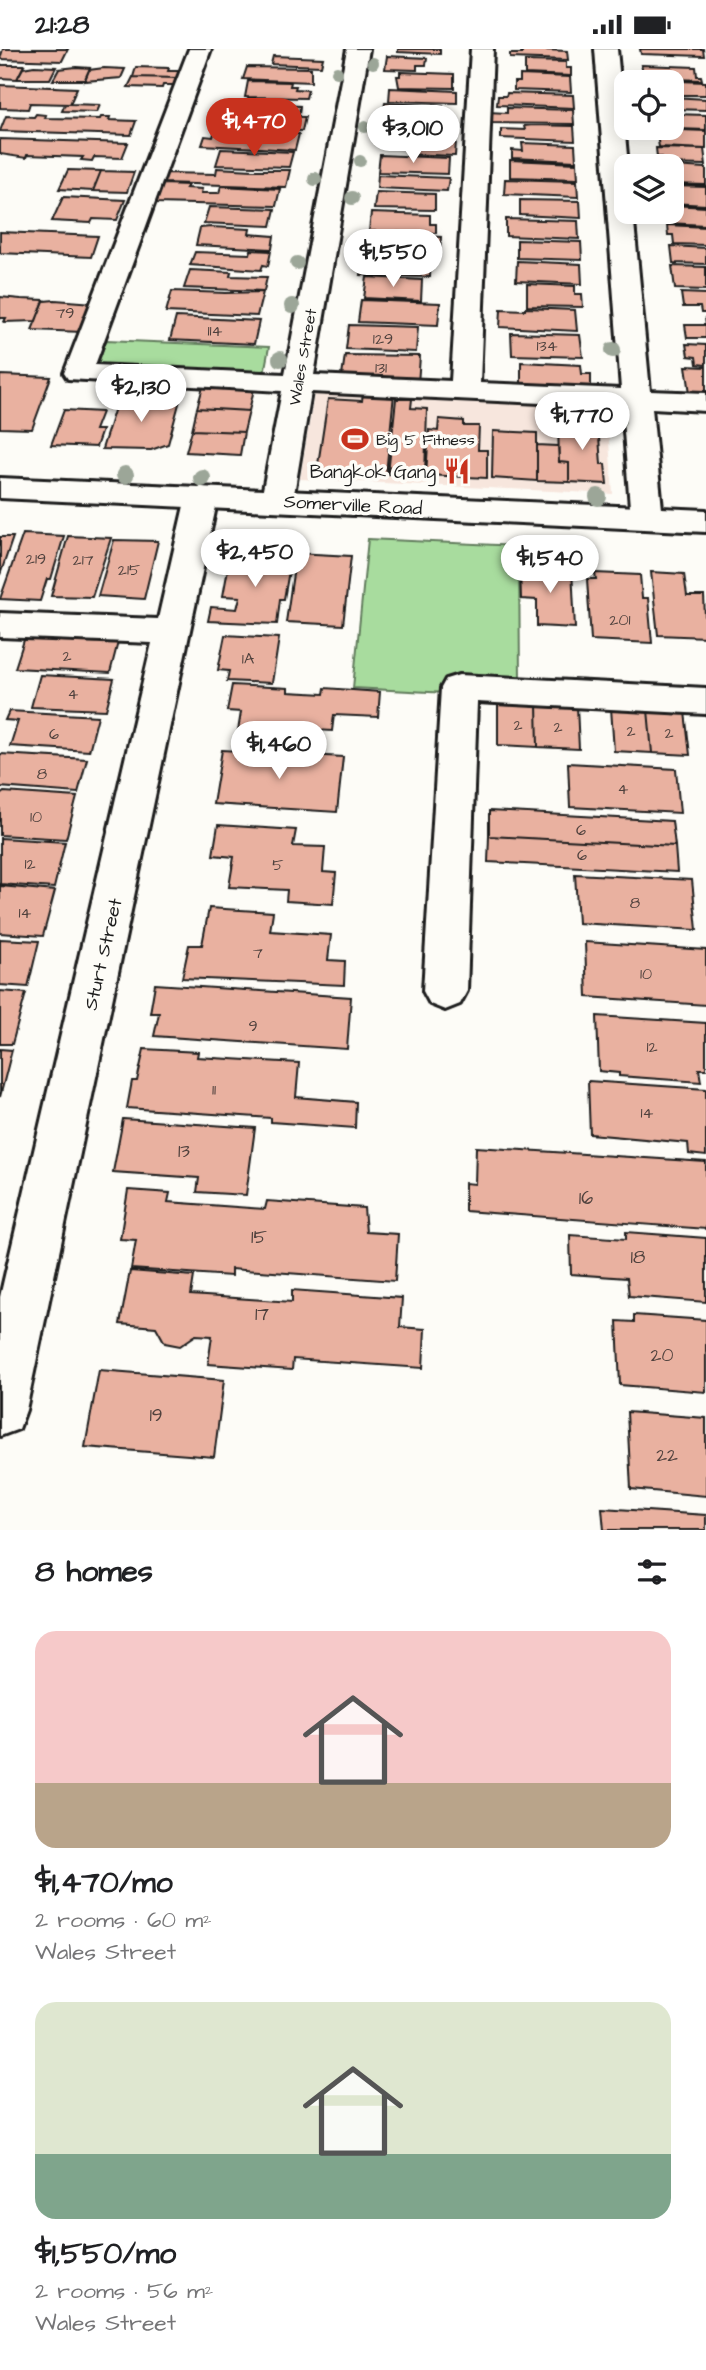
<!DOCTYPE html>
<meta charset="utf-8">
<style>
body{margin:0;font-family:"Architects Daughter",sans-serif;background:#f6f6f6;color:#202124;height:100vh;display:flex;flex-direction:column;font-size:26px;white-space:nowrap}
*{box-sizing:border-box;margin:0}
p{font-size:23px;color:#757577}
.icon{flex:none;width:38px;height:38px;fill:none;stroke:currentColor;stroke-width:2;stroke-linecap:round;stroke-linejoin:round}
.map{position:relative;height:1481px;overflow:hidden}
.side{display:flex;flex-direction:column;background:#fff;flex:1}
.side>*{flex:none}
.tools{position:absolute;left:614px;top:21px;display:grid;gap:14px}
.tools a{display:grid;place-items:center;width:70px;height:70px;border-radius:14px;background:#fff;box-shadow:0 4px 18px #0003;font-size:35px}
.price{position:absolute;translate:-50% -60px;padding:0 16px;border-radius:24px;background:#fff;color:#222;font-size:23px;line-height:46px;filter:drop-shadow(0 2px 4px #0008)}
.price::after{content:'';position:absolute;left:50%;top:42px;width:21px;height:16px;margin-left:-10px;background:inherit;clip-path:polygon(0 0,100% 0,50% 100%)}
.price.on{background:#c8321e;color:#fff}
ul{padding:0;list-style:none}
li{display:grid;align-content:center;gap:14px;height:371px;padding:0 35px}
li span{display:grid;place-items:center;height:217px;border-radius:21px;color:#555}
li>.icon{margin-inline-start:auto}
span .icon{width:126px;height:126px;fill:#fffc;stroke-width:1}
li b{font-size:30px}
h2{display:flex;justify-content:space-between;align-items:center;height:84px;padding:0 35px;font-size:30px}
.status{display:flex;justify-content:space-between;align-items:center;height:49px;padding:0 35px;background:#fff;direction:ltr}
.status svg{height:19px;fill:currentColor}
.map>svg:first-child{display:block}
</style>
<div class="status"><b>21:28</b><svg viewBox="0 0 49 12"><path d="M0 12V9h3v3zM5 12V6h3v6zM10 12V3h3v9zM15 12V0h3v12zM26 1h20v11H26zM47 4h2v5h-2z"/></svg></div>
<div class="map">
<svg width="706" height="1481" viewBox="0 0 706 1481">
<rect width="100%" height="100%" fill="#fdfcf7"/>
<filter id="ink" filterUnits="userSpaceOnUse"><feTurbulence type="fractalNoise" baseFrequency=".0143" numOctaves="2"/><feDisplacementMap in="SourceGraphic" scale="14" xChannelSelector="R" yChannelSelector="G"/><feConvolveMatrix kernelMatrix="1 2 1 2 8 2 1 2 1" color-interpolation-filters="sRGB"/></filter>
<g filter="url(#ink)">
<!-- built -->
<path fill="#f7e6dd" d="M315,339L606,352L613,445L300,430Z"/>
<!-- green -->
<path fill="#a8dc9e" stroke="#627c5d" stroke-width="2" d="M106,291L269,298L263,330L97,318Z
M368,490L519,497L520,634L448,644L353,639Z"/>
<!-- building -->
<path fill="#e9b1a0" stroke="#1c1c1c" stroke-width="2" d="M3,0H68L62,12L0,10Z
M398,0H440V5L398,3Z
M522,0L567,2L568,11L510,9V5H522Z
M640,0H703L704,7L641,5Z
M273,7L323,9L321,17L271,15Z
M387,7L427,9L426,16H417V21L385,20Z
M525,12L566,13V19H571V27L525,25Z
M0,16H24L17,30L0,29Z
M641,16L696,18L697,27H701L702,31L645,29Z
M34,17L56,18L50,30H17L23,19Z
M76,18L90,19L85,31H53L59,20Z
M136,18L169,19L168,22H181L178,29L133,28Z
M247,18L311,19V33L243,30Z
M104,19L125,20L121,29L84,32L89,21Z
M400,23L454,25V39L399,38L397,27H400Z
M520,26L570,28L571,43L514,41V33H520Z
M133,28L178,29L176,36H163L162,39L128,38Z
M652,31L706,33V46H672V33H653Z
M248,32L291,33L290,37H296L295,40L308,41L306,49L245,48Z
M0,36L26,37L77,39L70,55L30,54L28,60L0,59Z
M390,39L457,42V54L391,52H389Z
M507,44L573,46L574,59L497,56L498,47H506Z
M672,48L706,50V61L672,60Z
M248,49L283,50L282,56L300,57L299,66L245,64Z
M385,54L443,57L442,66L425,65V69L407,70L382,69Z
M65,55H70L100,56L97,63L62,62Z
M507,59L573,61L574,75L488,74V63L507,64Z
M36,65L46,66L45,69L100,70L101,68H110L109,71L136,72L131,86L0,82L6,67L34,68Z
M672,65L706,66V81L651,79H672Z
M251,66L305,68L302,82L230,79L233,67Z
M390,70L432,73L431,87L384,86L385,76H389Z
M533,76L574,77L575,92L501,89V80L525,81L524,77Z
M656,80L706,82V100L659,98Z
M215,81L299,85L295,101L202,96L205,87L213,88Z
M382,89L456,92L455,107L407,105V98L381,97Z
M0,90L128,94L122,109L94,108L92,112L81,111L83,108L27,106L26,109L0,105Z
M522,94L575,96L576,112L512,109V101L523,102Z
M656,99L704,100L706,116L663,115L662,108H657Z
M221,100L293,103L289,118L216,116Z
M380,106L449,109L448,125L378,123Z
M510,111L577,114L578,130L510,128Z
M672,117L706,119V136L672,135Z
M217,119L253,121H290L286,138L162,134L166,124L216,125Z
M68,121L101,122L93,142L59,140Z
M101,122L134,123L127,143L93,142Z
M378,126L449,129L447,142L377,139Z
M505,130L577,132L578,148L504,145Z
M163,135L188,136L186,139L202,140L201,144H219L221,137L280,140L276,157L156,154Z
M672,137L706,138V156L672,154Z
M376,143L435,145V161L374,160Z
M63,148L125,151L117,171L93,170L91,174L52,172Z
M520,151L580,152L581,169L520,166Z
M672,156L706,158V176L667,174L666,164L672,163Z
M209,158L275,160L271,177L204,174Z
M371,164L430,166V175H436V184L369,182Z
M506,170L578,172L579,190L506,187Z
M667,176L706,178V196L674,195L673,186H668Z
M211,178L250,180L249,185L274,187L272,200L196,196L200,179Z
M0,183L98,187L91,208L0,204Z
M367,184L441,188L440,203H365Z
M517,191L581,193L582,211L517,209Z
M671,197L706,199V215L673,214Z
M251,201L271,202L268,217L263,216L261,221L190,216L195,203L250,205Z
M364,205L431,209L430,228L361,226Z
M517,212L581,215L582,235L516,232Z
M672,217L706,218V241L675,240Z
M190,221L231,223L230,227L267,228L264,242L184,239Z
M367,228L422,231L421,252L364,249Z
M527,235L575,237V245H582L583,258L527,257Z
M172,242L226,244L263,243L257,267L166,263Z
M681,244L706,245V264H701L700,258H683Z
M0,248L21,250L44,251L36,272L4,273L6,269H0Z
M55,251L93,254L83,283L32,281L44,252Z
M361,251L440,254L438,276L358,273Z
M525,259L575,261L577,282L500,278L501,260L525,261Z
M176,268L259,272L254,295L170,291Z
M705,269H706V289H687L685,276H706Z
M349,276L418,278L416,303L346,300Z
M511,284L580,286L583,308L512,306Z
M686,295L706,296V316L697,315L696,308L688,307Z
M345,306L420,307L418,335L349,332L350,327H342Z
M521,313L581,316L582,325H591V340L521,339Z
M686,317L706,318V345L690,344Z
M0,326L51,328L32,380L0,379Z
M203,338L254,340L249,362L197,359Z
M363,343L394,345L386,425L317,422L328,350L362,352Z
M118,349L180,351L168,395L151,401L102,400Z
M396,350H412L411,359L427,360L425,426L388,425Z
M197,359L249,362L244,383L192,381Z
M64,361L102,363L95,381H102L96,398L51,396Z
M439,370L464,372V377H479L478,401H487V429L426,426L429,381L438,382Z
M558,373L598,375L601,415H605L607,435L569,433V414L559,413Z
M192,381L244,383L240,406L186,403Z
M493,382L537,384V432L492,429Z
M537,396L558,397L559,413L569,414V433L537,432Z
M23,485L64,487L51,530H47L40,552L0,550Z
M68,487L111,489L92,548L51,547Z
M0,488H13L0,526Z
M114,491L158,492L144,550L98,547Z
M262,504L292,505L284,550H280L277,575L208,572L211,558L237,560L240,548L223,547L230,509L261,510Z
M296,504L351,507L343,576L286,573Z
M520,518L572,520L575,579L537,577V551L521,550Z
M651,523L684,525L687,547H704L706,588L658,586Z
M595,524L640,526L642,549H648L652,594L591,591L587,530H596Z
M225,586L279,589L272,634L227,632L229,622L218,621Z
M25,588L118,593L110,624L15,619Z
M40,626L114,630L106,661L31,658Z
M232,636L288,639V643L324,645L325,639L380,643L378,668L334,666L332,682L283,679L282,684L238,682L241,663L227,662Z
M498,653L537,655L538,698L498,696Z
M537,655L577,657L579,700L538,698Z
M611,659L648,661L652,704L614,702Z
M648,661L685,663L690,706L652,704Z
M9,662L98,667L89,702L10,697L18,672L5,671Z
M222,701L343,708L337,763L213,755Z
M0,705L87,710L78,744L0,738Z
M568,714L676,720L680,764L570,758Z
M4,743L77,748L66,790L0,786V746Z
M489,762L672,772L675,797L489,787Z
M218,776L296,781L293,797L325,798L323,823L336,824L333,855L286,852L287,841L229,838L234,808L213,806Z
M489,787L675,797L677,823L488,813Z
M0,789L65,793L54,839L0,835Z
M575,825L692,831L697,881L578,874Z
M0,837L55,842L43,887L0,884Z
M209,859L273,863L270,882L331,886L328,911L345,912L344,936L182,929L189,896H202Z
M0,890L39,892L28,938L0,936Z
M585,893L706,901V956L587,948Z
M155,935L351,948L347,1000L154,987L159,964H150Z
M0,942L26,944L12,995H0Z
M597,967L706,974V1020H699L701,1033L619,1027V1024L599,1022Z
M0,1000L12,1001L0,1048Z
M144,1000L198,1003L197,1008L299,1014L296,1048L356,1053L355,1079L271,1073V1069L127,1059L132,1032H137Z
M588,1032L706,1040V1107L689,1105L688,1094L590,1085Z
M123,1070L255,1079L246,1146L197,1143L199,1129L113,1123Z
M476,1098L706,1113V1180L465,1162V1134L475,1135Z
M128,1141L170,1144L168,1153L265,1160L267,1152L364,1159L366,1183L398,1185L395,1232L231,1220V1227L131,1220L136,1191L120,1190Z
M626,1183L706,1189V1253L629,1247L627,1229L571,1225L570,1186L626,1190Z
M130,1222L194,1227L191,1246L292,1253V1241L402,1249L400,1278L425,1280L423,1319L293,1310L292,1321L208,1315L212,1287L196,1286L180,1297L165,1294L156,1278L120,1275Z
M634,1266L706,1271V1343L620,1336L617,1272L634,1273Z
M99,1321L224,1331L214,1408L85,1398Z
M627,1363L706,1369V1447L631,1440Z
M602,1459L706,1466V1481H604Z"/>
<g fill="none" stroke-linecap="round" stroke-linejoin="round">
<!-- minor casing -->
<g stroke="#1c1c1c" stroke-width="6">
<path id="minor" d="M189,0H211L95,316L285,325L347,0H369L314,326L451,332L471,0H493L480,334L621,340L595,0H617L628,117L626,163H633L650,342L706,344V362L652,359L663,470L658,477L647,480L636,477L631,470L622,358L311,343L293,451L288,458L277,461L266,458L261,451L282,342L68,330L64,324Z
M202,438L213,441L218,448L26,1361L19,1380L0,1387V1248L152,594L0,588V564L158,570L186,448L191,441Z
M459,626L706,639V665L477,653L467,942L460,955L445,961L430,955L423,942L441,639L446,630Z"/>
</g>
<!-- major casing -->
<g stroke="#1c1c1c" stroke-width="6">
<path id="major" d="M0,429L706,461V483L0,449Z"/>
</g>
<!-- minor -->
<use href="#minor" fill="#fdfcf7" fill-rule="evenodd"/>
<!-- major -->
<use href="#major" fill="#fdfcf7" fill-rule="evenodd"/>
</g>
<!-- trees -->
<g fill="#9ca698">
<circle cx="373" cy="14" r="6"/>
<circle cx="337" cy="23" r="6"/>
<circle cx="365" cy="78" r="6"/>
<circle cx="360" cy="112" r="6"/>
<circle cx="315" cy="130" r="7"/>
<circle cx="352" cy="149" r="7"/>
<circle cx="297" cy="214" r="7"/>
<circle cx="292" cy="257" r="8"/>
<circle cx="613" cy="301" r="8"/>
<circle cx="280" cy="310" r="8"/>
<circle cx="618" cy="371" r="8"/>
<circle cx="125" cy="426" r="9"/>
<circle cx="202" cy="429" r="9"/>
<circle cx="598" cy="448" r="9"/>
</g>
</g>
<!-- icons -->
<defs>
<g id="stadium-bare" transform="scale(2.1)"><path d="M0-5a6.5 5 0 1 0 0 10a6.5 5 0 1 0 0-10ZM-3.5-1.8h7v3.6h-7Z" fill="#c8321e" stroke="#fdfcf7" stroke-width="2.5" paint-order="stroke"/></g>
<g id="restaurant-bare" transform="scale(2.1)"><path d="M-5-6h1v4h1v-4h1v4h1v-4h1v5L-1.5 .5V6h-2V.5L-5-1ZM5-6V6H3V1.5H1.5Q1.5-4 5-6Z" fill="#c8321e" stroke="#fdfcf7" stroke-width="2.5" paint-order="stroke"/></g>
</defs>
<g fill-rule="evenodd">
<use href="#stadium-bare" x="355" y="390"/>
<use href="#restaurant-bare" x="457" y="422"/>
</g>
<g text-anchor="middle" stroke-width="7" stroke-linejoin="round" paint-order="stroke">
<!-- number labels -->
<g font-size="16" fill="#4f413d">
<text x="65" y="269">79</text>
<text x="215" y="287">114</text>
<text x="383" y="295">129</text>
<text x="547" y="302">134</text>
<text x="381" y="324">131</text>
<text x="36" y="515">219</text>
<text x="83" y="516">217</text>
<text x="129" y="526">215</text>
<text x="620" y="576">201</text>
<text x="67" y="612">2</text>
<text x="248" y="615">1A</text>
<text x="73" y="650">4</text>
<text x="518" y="681">2</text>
<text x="558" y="683">2</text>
<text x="631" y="687">2</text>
<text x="669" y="689">2</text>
<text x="54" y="690">6</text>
<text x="42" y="730">8</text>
<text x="623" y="745">4</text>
<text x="36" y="773">10</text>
<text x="581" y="786">6</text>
<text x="582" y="811">6</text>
<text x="30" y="820">12</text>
<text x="278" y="821">5</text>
<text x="635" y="859">8</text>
<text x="25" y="869">14</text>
<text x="258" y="909">7</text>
<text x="646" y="930">10</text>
<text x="253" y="982">9</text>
<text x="652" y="1003">12</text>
<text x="214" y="1046">11</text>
<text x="647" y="1069">14</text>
</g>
<!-- far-street labels -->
<g font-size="16" fill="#1c1c1c" stroke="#fdfcf7">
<text transform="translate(302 308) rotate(-80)" y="6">Wales Street</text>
</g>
<!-- far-poi labels -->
<g font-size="16" fill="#1c1c1c" stroke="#fdfcf7" text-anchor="start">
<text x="376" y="396">Big 5 Fitness</text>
</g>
<!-- poi labels -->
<g font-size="19" fill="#1c1c1c" stroke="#fdfcf7" text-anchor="end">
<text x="436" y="429">Bangkok Gang</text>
</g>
<!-- street labels -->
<g font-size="19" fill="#1c1c1c" stroke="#fdfcf7">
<text transform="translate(353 455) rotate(3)" y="7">Somerville Road</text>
<text transform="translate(102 905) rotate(-77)" y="7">Sturt Street</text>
</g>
<!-- near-number labels -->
<g font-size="19" fill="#4f413d">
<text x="184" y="1108">13</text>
<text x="586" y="1155">16</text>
<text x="259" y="1194">15</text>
<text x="638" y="1214">18</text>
<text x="262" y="1271">17</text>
<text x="662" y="1312">20</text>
<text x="156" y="1372">19</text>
<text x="667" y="1412">22</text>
</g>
</g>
</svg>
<div class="tools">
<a><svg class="icon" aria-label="locate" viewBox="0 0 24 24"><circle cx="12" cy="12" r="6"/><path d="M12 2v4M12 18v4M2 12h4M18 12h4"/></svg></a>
<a><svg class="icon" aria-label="layers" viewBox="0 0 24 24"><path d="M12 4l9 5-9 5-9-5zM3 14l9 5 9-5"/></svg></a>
</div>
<b class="price on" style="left:254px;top:109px">$1,470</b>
<b class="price" style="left:413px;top:116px">$3,010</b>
<b class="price" style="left:393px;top:240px">$1,550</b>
<b class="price" style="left:141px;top:375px">$2,130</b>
<b class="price" style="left:582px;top:403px">$1,770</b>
<b class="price" style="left:255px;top:540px">$2,450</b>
<b class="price" style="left:550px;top:546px">$1,540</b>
<b class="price" style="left:279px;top:732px">$1,460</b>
</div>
<section class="side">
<h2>8 homes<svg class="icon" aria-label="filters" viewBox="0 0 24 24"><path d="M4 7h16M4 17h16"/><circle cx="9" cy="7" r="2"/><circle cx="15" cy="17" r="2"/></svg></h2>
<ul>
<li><span style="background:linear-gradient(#f6c9c9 70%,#b9a48a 0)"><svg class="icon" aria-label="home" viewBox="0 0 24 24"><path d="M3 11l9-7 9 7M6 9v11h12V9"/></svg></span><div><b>$1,470/mo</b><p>2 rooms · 60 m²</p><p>Wales Street</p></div></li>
<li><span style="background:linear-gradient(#dfe7d0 70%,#7fa58c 0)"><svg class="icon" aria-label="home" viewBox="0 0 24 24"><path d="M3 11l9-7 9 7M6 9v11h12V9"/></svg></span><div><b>$1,550/mo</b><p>2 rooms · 56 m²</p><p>Wales Street</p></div></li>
</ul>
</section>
